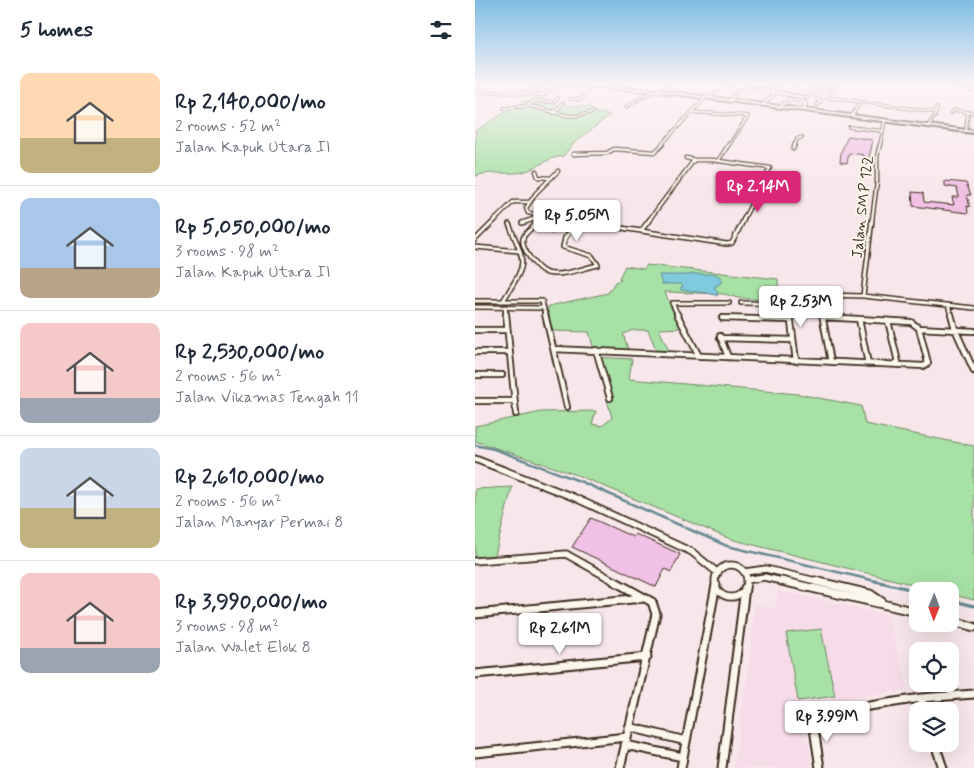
<!DOCTYPE html>
<meta charset="utf-8">
<style>
body{margin:0;font-family:Mynerve,sans-serif;background:#f6f6f7;color:#1f2937;height:100vh;display:flex;flex-direction:column;font-size:19px;white-space:nowrap}
*{box-sizing:border-box;margin:0}
p{font-size:16px;color:#747a83}
.icon{flex:none;width:28px;height:28px;fill:none;stroke:currentColor;stroke-width:2;stroke-linecap:round;stroke-linejoin:round}
.map{position:relative;flex:1;overflow:hidden}
.sheet{display:flex;flex-direction:column;background:#fff;width:475px}
.sheet>*{flex:none}
.needle{width:32px;rotate:181deg}
.buttons{position:absolute;left:434px;top:582px;display:grid;gap:10px}
.buttons a{display:grid;place-items:center;width:50px;height:50px;border-radius:10px;background:#fff;box-shadow:0 5px 20px #0002;font-size:25px}
.price{position:absolute;translate:-50% -42px;padding:0 11px;border-radius:5px;background:#fff;color:#222;font-size:16px;line-height:32px;filter:drop-shadow(0 1px 2px #0008)}
.price::after{content:'';position:absolute;left:50%;top:30px;width:15px;height:11px;margin-left:-8px;background:inherit;clip-path:polygon(0 0,100% 0,50% 100%)}
.price.active{background:#db2777;color:#fff}
ul{padding:0;list-style:none}
li{display:flex;align-items:center;gap:15px;height:125px;padding:0 20px}
li+li{border-top:1px solid #e0e1e3}
li span{display:grid;place-items:center;flex:none;width:140px;height:100px;border-radius:10px;color:#555}
li>.icon{margin-inline-start:auto}
span .icon{width:60px;height:60px;fill:#fffc;stroke-width:1}
li b{font-size:21px}
h2{display:flex;justify-content:space-between;align-items:center;height:60px;padding:0 20px;font-size:21px}
main{display:flex;flex:1;min-height:0}
.map>svg:first-child{display:block}
</style>
<main>
<section class="sheet">
<h2>5 homes<svg class="icon" aria-label="filters" viewBox="0 0 24 24"><path d="M4 7h16M4 17h16"/><circle cx="9" cy="7" r="2"/><circle cx="15" cy="17" r="2"/></svg></h2>
<ul>
<li><span style="background:linear-gradient(#ffd9b3 65%,#c2b280 0)"><svg class="icon" aria-label="home" viewBox="0 0 24 24"><path d="M3 11l9-7 9 7M6 9v11h12V9"/></svg></span><div><b>Rp 2,140,000/mo</b><p>2 rooms · 52 m²</p><p>Jalan Kapuk Utara II</p></div></li>
<li><span style="background:linear-gradient(#a9c7e8 70%,#b9a48a 0)"><svg class="icon" aria-label="home" viewBox="0 0 24 24"><path d="M3 11l9-7 9 7M6 9v11h12V9"/></svg></span><div><b>Rp 5,050,000/mo</b><p>3 rooms · 98 m²</p><p>Jalan Kapuk Utara II</p></div></li>
<li><span style="background:linear-gradient(#f6c9c9 75%,#9aa5b1 0)"><svg class="icon" aria-label="home" viewBox="0 0 24 24"><path d="M3 11l9-7 9 7M6 9v11h12V9"/></svg></span><div><b>Rp 2,530,000/mo</b><p>2 rooms · 56 m²</p><p>Jalan Vikamas Tengah 11</p></div></li>
<li><span style="background:linear-gradient(#c9d6e8 60%,#c2b280 0)"><svg class="icon" aria-label="home" viewBox="0 0 24 24"><path d="M3 11l9-7 9 7M6 9v11h12V9"/></svg></span><div><b>Rp 2,610,000/mo</b><p>2 rooms · 56 m²</p><p>Jalan Manyar Permai 8</p></div></li>
<li><span style="background:linear-gradient(#f6c9c9 75%,#9aa5b1 0)"><svg class="icon" aria-label="home" viewBox="0 0 24 24"><path d="M3 11l9-7 9 7M6 9v11h12V9"/></svg></span><div><b>Rp 3,990,000/mo</b><p>3 rooms · 98 m²</p><p>Jalan Walet Elok 8</p></div></li>
</ul>
</section>
<div class="map">
<svg width="499" height="768" viewBox="0 0 499 768">
<rect width="100%" height="100%" fill="#f8e7ea"/>
<filter id="ink" filterUnits="userSpaceOnUse"><feTurbulence type="fractalNoise" baseFrequency=".02" numOctaves="2"/><feDisplacementMap in="SourceGraphic" scale="10" xChannelSelector="R" yChannelSelector="G"/><feConvolveMatrix kernelMatrix="1 2 1 2 8 2 1 2 1" color-interpolation-filters="sRGB"/></filter>
<g filter="url(#ink)">
<!-- built -->
<path fill="#f6dce8" d="M374,127L406,131L404,140L371,136Z
M303,590L413,615L432,686L431,689L426,691L327,703L337,768H259L275,655L279,604L301,609Z"/>
<!-- green -->
<path fill="#a7e1a6" stroke="#718662" d="M49,101L116,107L117,112L135,115L99,143L88,156C72,158 65,166 51,171C38,176 18,170 0,176V138L2,136L0,131Z
M172,265L303,279L304,301L263,298L249,294L190,292L199,315L207,328L184,329L195,353L182,352L173,330H158L148,334L154,352L119,350L114,332L78,331L72,311L74,306L133,293L140,282L146,280L144,278L150,266L169,269Z
M120,357L157,359L154,379L323,394L386,406L390,424L499,446V600L475,594V591H464L255,539L102,475L0,441V426L66,412L121,411L117,424L127,426L137,418Z
M37,487L20,555L0,557V489Z
M346,629L360,696L323,701L311,633Z"/>
<!-- water -->
<path fill="#7fcade" stroke="#648a91" d="M217,274H240L247,278L245,284L239,287L243,292L241,294L243,296C234,292 217,292 206,290L205,288L208,286L206,284H187L184,275H213Z"/>
<g fill="none" stroke-linecap="round" stroke-linejoin="round">
<!-- stream-far1 -->
<path stroke="#648a91" stroke-width="2.5" d="M0,445L19,449L107,482L252,546L405,582"/>
<!-- stream -->
<path stroke="#648a91" stroke-width="3" d="M400,581L443,591
M475,600L499,606"/>
</g>
<!-- building -->
<path fill="#f0c1e4" stroke="#3b2a1e" d="M373,136L398,140L394,158L396,159L395,164L387,163L389,155L374,153L372,163L365,162L366,152Z
M470,181L491,183L496,195H492L495,207L492,206L493,213L438,206L437,192L448,193L449,202L479,205L477,197H484L482,188L470,186Z
M116,518L158,537L160,534L205,554L196,572L190,569L181,587L97,547Z"/>
<g fill="none" stroke-linecap="round" stroke-linejoin="round">
<!-- minor-far5 casing -->
<g stroke="#3b2a1e" stroke-width="4">
<path id="minor-far5" d="M252,84L263,86L269,84
M278,84L343,96L461,112
M328,84L339,86
M465,84L499,91
M263,86L332,98
M140,88L145,84
M0,89L8,84
M316,89L322,84
M62,90L68,84
M0,91L70,95
M182,91L193,84
M333,93L336,91L334,90L336,88L350,87
M48,94L59,84
M348,96L350,94L346,93L352,91L351,89L355,86
M351,97L360,87
M233,98L252,84
M95,99H106L118,86
M313,99L330,102L329,104L331,105L328,110
M62,101L78,102L83,98
M254,101L261,94L263,88
M288,105L300,93
M52,106C68,107 82,115 98,116C105,116 112,113 118,112
M342,106L346,101L342,100L345,96
M151,107L178,91
M305,107L314,99
M29,108L52,106L82,85
M217,112L273,116L254,145
M79,113L88,103
M476,113L480,110L499,113
M377,116L385,102
M453,126L460,116L462,108
M374,127L408,131
M491,131L493,112
M186,145L230,98
M320,145L322,139L327,137
M405,145L410,120"/>
</g>
<!-- minor-far4 casing -->
<g stroke="#3b2a1e" stroke-width="5">
<path id="minor-far4" d="M318,149L320,144
M98,154L132,153L139,149L180,152L188,144
M211,158L220,160
M243,161L254,144
M61,171L63,177L75,178
M83,171L61,193L51,208L53,213L93,220
M20,220L38,202H54
M56,220L65,216
M65,220L69,217
M174,220L219,160H237L295,168L268,220
M397,220L402,182V157L405,144"/>
</g>
<!-- minor-far3 casing -->
<g stroke="#3b2a1e" stroke-width="6">
<path id="minor-far3" d="M67,219C62,224 53,230 49,236C43,246 62,270 72,273C87,277 108,268 123,265L117,256L88,247L90,238L102,222
M87,219L252,244L257,243L269,219
M47,223L59,219
M77,231L89,220
M166,231L175,219
M0,240L21,219
M0,247L44,251
M344,295L348,315
M388,296L397,219
M0,301H67L70,315
M28,301C52,261 52,267 34,224
M266,303L313,304
M473,305L476,315
M0,307L69,308
M30,307L31,315
M203,315L197,303H254
M315,315L313,294L388,296L499,308"/>
</g>
<!-- minor-far2 casing -->
<g stroke="#3b2a1e" stroke-width="8">
<path id="minor-far2" d="M31,314L41,414
M70,314L92,407
M202,314L224,356
M315,314L321,361
M347,314L356,362
M476,314L480,329L499,371
M247,318L315,320
M384,319L393,364
M413,321L423,362L420,363
M444,328L499,331
M0,330H32
M245,336L253,357
M245,338L318,340
M79,349L449,366L453,363L444,328L436,322L348,317
M121,350L135,398
M0,352H34
M0,375H27
M0,401H39"/>
</g>
<!-- minor-far1 casing -->
<g stroke="#3b2a1e" stroke-width="9">
<path id="minor-far1" d="M0,459L98,497L217,552L243,573
M0,561L91,554L141,582
M240 581a16 16 0 1 1 32 0a16 16 0 1 1-32 0Z
M270,572L291,569L345,582
M272,580L289,577L311,582"/>
</g>
<!-- minor casing -->
<g stroke="#3b2a1e" stroke-width="11">
<path id="minor" d="M139,581L177,602L181,614L145,768
M306,581L442,612
M340,581L395,594L407,602
M0,614L168,598
M475,620L499,627
M0,674L172,657
M446,698L450,711
M154,727L211,741
M460,744L468,768
M150,745L208,757
M0,753L152,737
M206,768L241,585
M247,768L270,588
M345,768L338,722L342,714L446,698L499,694"/>
</g>
<!-- secondary casing -->
<g stroke="#3b2a1e" stroke-width="4">
<path id="secondary" d="M100,84L182,90L499,131V133L182,92L80,84Z"/>
</g>
<!-- minor-far5 -->
<use href="#minor-far5" stroke="#fbf7ec" stroke-width="2"/>
<!-- minor-far4 -->
<use href="#minor-far4" stroke="#fbf7ec" stroke-width="2.5"/>
<!-- minor-far3 -->
<use href="#minor-far3" stroke="#fbf7ec" stroke-width="3"/>
<!-- minor-far2 -->
<use href="#minor-far2" stroke="#fbf7ec" stroke-width="4.5"/>
<!-- minor-far1 -->
<use href="#minor-far1" stroke="#fbf7ec" stroke-width="5.5"/>
<!-- minor -->
<use href="#minor" stroke="#fbf7ec" stroke-width="7"/>
<!-- secondary -->
<use href="#secondary" fill="#fbf7ec" fill-rule="evenodd"/>
</g>
</g>
<!-- sky -->
<linearGradient id="sky" x2="0" y2="1"><stop stop-color="#7ebde4"/><stop offset="0.44" stop-color="#fcf4f6"/><stop offset="1" stop-color="#fcf4f6" stop-opacity="0"/></linearGradient>
<rect width="499" height="192" fill="url(#sky)"/>
<g text-anchor="middle" stroke-width="4" stroke-linejoin="round" paint-order="stroke">
<!-- far-street labels -->
<g font-size="15" fill="#3b2a1e" stroke="#fbf7ec">
<text transform="translate(387 207) rotate(-84)" y="5">Jalan SMP 122</text>
</g>
</g>
</svg>
<div class="buttons">
<a><svg class="needle" viewBox="-14 -14 28 28"><path d="M0-13l5 13h-10z" fill="#e53935"/><path d="M0 13l5-13h-10z" fill="#747a83"/></svg></a>
<a><svg class="icon" aria-label="locate" viewBox="0 0 24 24"><circle cx="12" cy="12" r="6"/><path d="M12 2v4M12 18v4M2 12h4M18 12h4"/></svg></a>
<a><svg class="icon" aria-label="layers" viewBox="0 0 24 24"><path d="M12 4l9 5-9 5-9-5zM3 14l9 5 9-5"/></svg></a>
</div>
<b class="price active" style="left:283px;top:213px">Rp 2.14M</b>
<b class="price" style="left:102px;top:242px">Rp 5.05M</b>
<b class="price" style="left:326px;top:328px">Rp 2.53M</b>
<b class="price" style="left:85px;top:655px">Rp 2.61M</b>
<b class="price" style="left:352px;top:743px">Rp 3.99M</b>
</div>
</main>
